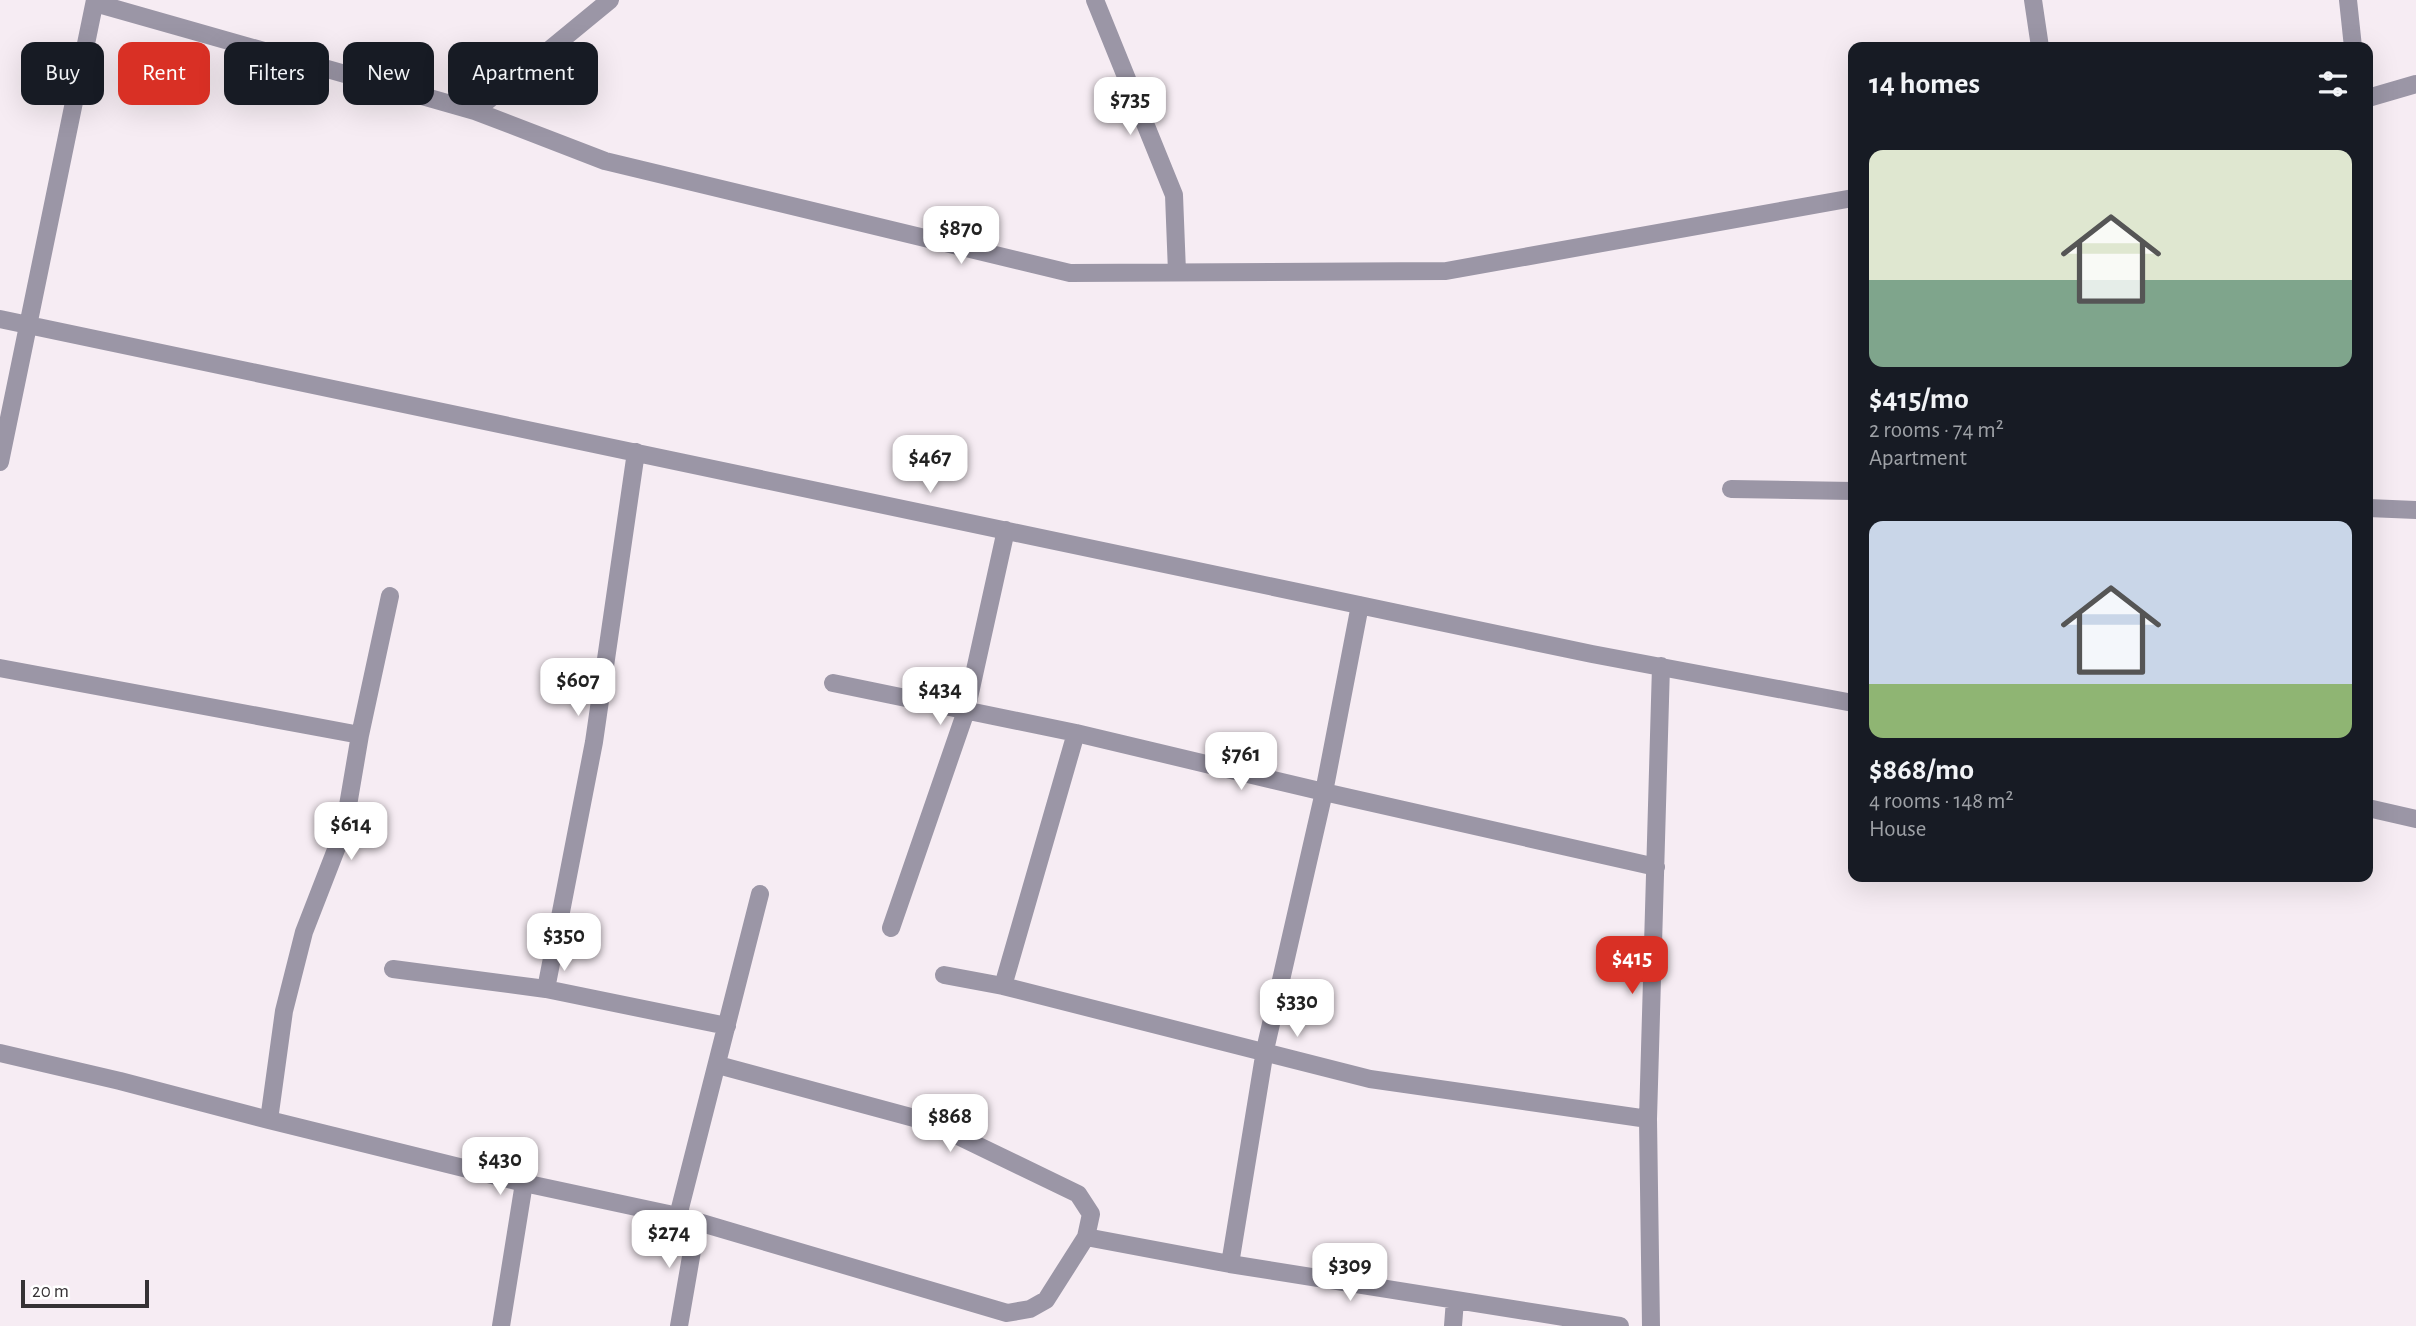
<!DOCTYPE html>
<meta charset="utf-8">
<style>
body{margin:0;font-family:"Alegreya Sans",sans-serif;background:#242831;color:#f1f3f6;height:100vh;display:flex;flex-direction:column;font-size:26px;white-space:nowrap}
*{box-sizing:border-box;margin:0}
p{font-size:23px;color:#9ea1a6}
.icon{flex:none;width:38px;height:38px;fill:none;stroke:currentColor;stroke-width:2;stroke-linecap:round;stroke-linejoin:round}
.map{position:relative;flex:1;overflow:hidden}
.details{position:absolute;left:1848px;top:42px;width:525px;height:840px;display:flex;flex-direction:column;background:#171b24;border-radius:14px;box-shadow:0 7px 28px #0002}
.details>*{flex:none}
.top-card{position:absolute;left:21px;top:42px;width:665px;height:63px;display:flex;gap:14px}
.scale{position:absolute;left:21px;bottom:18px;width:128px;box-sizing:border-box;padding-left:7px;border:4px solid #353134;border-top:0;font-size:19px;line-height:24px;white-space:nowrap;color:#353134;-webkit-text-stroke:5px #fff;paint-order:stroke}
.price{position:absolute;translate:-50% -60px;padding:0 16px;border-radius:14px;background:#fff;color:#222;font-size:23px;line-height:46px;filter:drop-shadow(0 2px 4px #0008)}
.price::after{content:'';position:absolute;left:50%;top:42px;width:21px;height:16px;margin-left:-10px;background:inherit;clip-path:polygon(0 0,100% 0,50% 100%)}
.price.on{background:#d93025;color:#fff}
ul{padding:0;list-style:none}
li{display:grid;align-content:center;gap:14px;height:371px;padding:0 21px}
li span{display:grid;place-items:center;height:217px;border-radius:14px;color:#555}
li>.icon{margin-inline-start:auto}
span .icon{width:126px;height:126px;fill:#fffc;stroke-width:1}
li b{font-size:30px}
h2{display:flex;justify-content:space-between;align-items:center;height:84px;padding:0 21px;font-size:30px}
.chip{padding:0 24px;border-radius:14px;background:#171b24;box-shadow:0 7px 28px #0002;font-size:24px;line-height:63px}
.chip.on{background:#d93025;color:#fff}
.map>svg:first-child{display:block}
</style>
<div class="map">
<svg width="2416" height="1326" viewBox="0 0 2416 1326">
<rect width="100%" height="100%" fill="#f6ecf3"/>
<g fill="none" stroke-linecap="round" stroke-linejoin="round">
<!-- street -->
<path stroke="#9b96a6" stroke-width="18" d="M1095,0L1174,195L1177,272
M2033,0L2040,47
M2348,0L2353,47
M95,3L475,111L605,161L1070,273L1446,271L1853,198
M2368,98L2416,84
M475,111L610,0
M0,319L1592,654L1853,703
M0,462L95,0
M1731,489L1853,491
M2368,508L2416,510
M0,668L360,735
M833,683L1076,733L1324,792L1656,867
M2368,808L2416,819
M891,928L966,711L1006,530
M393,969L546,989L727,1026
M944,975L1003,986L1370,1079L1648,1119
M1003,986L1076,733
M546,989L594,742L636,452
M0,1053L120,1081L269,1120L524,1183L678,1216L1007,1313L1030,1309L1046,1300L1086,1237L1091,1214L1078,1194L929,1122L718,1065
M269,1120L284,1011L304,932L344,829L360,735L390,596
M678,1216L760,894
M1086,1237L1230,1264L1620,1326
M1230,1264L1265,1050L1324,792L1360,605
M501,1326L524,1183
M679,1326L697,1222
M1453,1326L1455,1300
M1651,1326L1648,1119L1661,666"/>
</g>
</svg>
<div class="scale">20 m</div>
<b class="price" style="left:1130px;top:137px">$735</b>
<b class="price" style="left:961px;top:266px">$870</b>
<b class="price" style="left:930px;top:495px">$467</b>
<b class="price" style="left:578px;top:718px">$607</b>
<b class="price" style="left:940px;top:727px">$434</b>
<b class="price" style="left:1241px;top:792px">$761</b>
<b class="price" style="left:351px;top:862px">$614</b>
<b class="price" style="left:564px;top:973px">$350</b>
<b class="price on" style="left:1632px;top:996px">$415</b>
<b class="price" style="left:1297px;top:1039px">$330</b>
<b class="price" style="left:950px;top:1154px">$868</b>
<b class="price" style="left:500px;top:1197px">$430</b>
<b class="price" style="left:669px;top:1270px">$274</b>
<b class="price" style="left:1350px;top:1303px">$309</b>
<div class="top-card">
<a class="chip">Buy</a>
<a class="chip on">Rent</a>
<a class="chip">Filters</a>
<a class="chip">New</a>
<a class="chip">Apartment</a>
</div>
<section class="details">
<h2>14 homes<svg class="icon" aria-label="filters" viewBox="0 0 24 24"><path d="M4 7h16M4 17h16"/><circle cx="9" cy="7" r="2"/><circle cx="15" cy="17" r="2"/></svg></h2>
<ul>
<li><span style="background:linear-gradient(#dfe7d0 60%,#7fa58c 0)"><svg class="icon" aria-label="home" viewBox="0 0 24 24"><path d="M3 11l9-7 9 7M6 9v11h12V9"/></svg></span><div><b>$415/mo</b><p>2 rooms · 74 m²</p><p>Apartment</p></div></li>
<li><span style="background:linear-gradient(#c9d6e8 75%,#8fb573 0)"><svg class="icon" aria-label="home" viewBox="0 0 24 24"><path d="M3 11l9-7 9 7M6 9v11h12V9"/></svg></span><div><b>$868/mo</b><p>4 rooms · 148 m²</p><p>House</p></div></li>
</ul>
</section>
</div>
